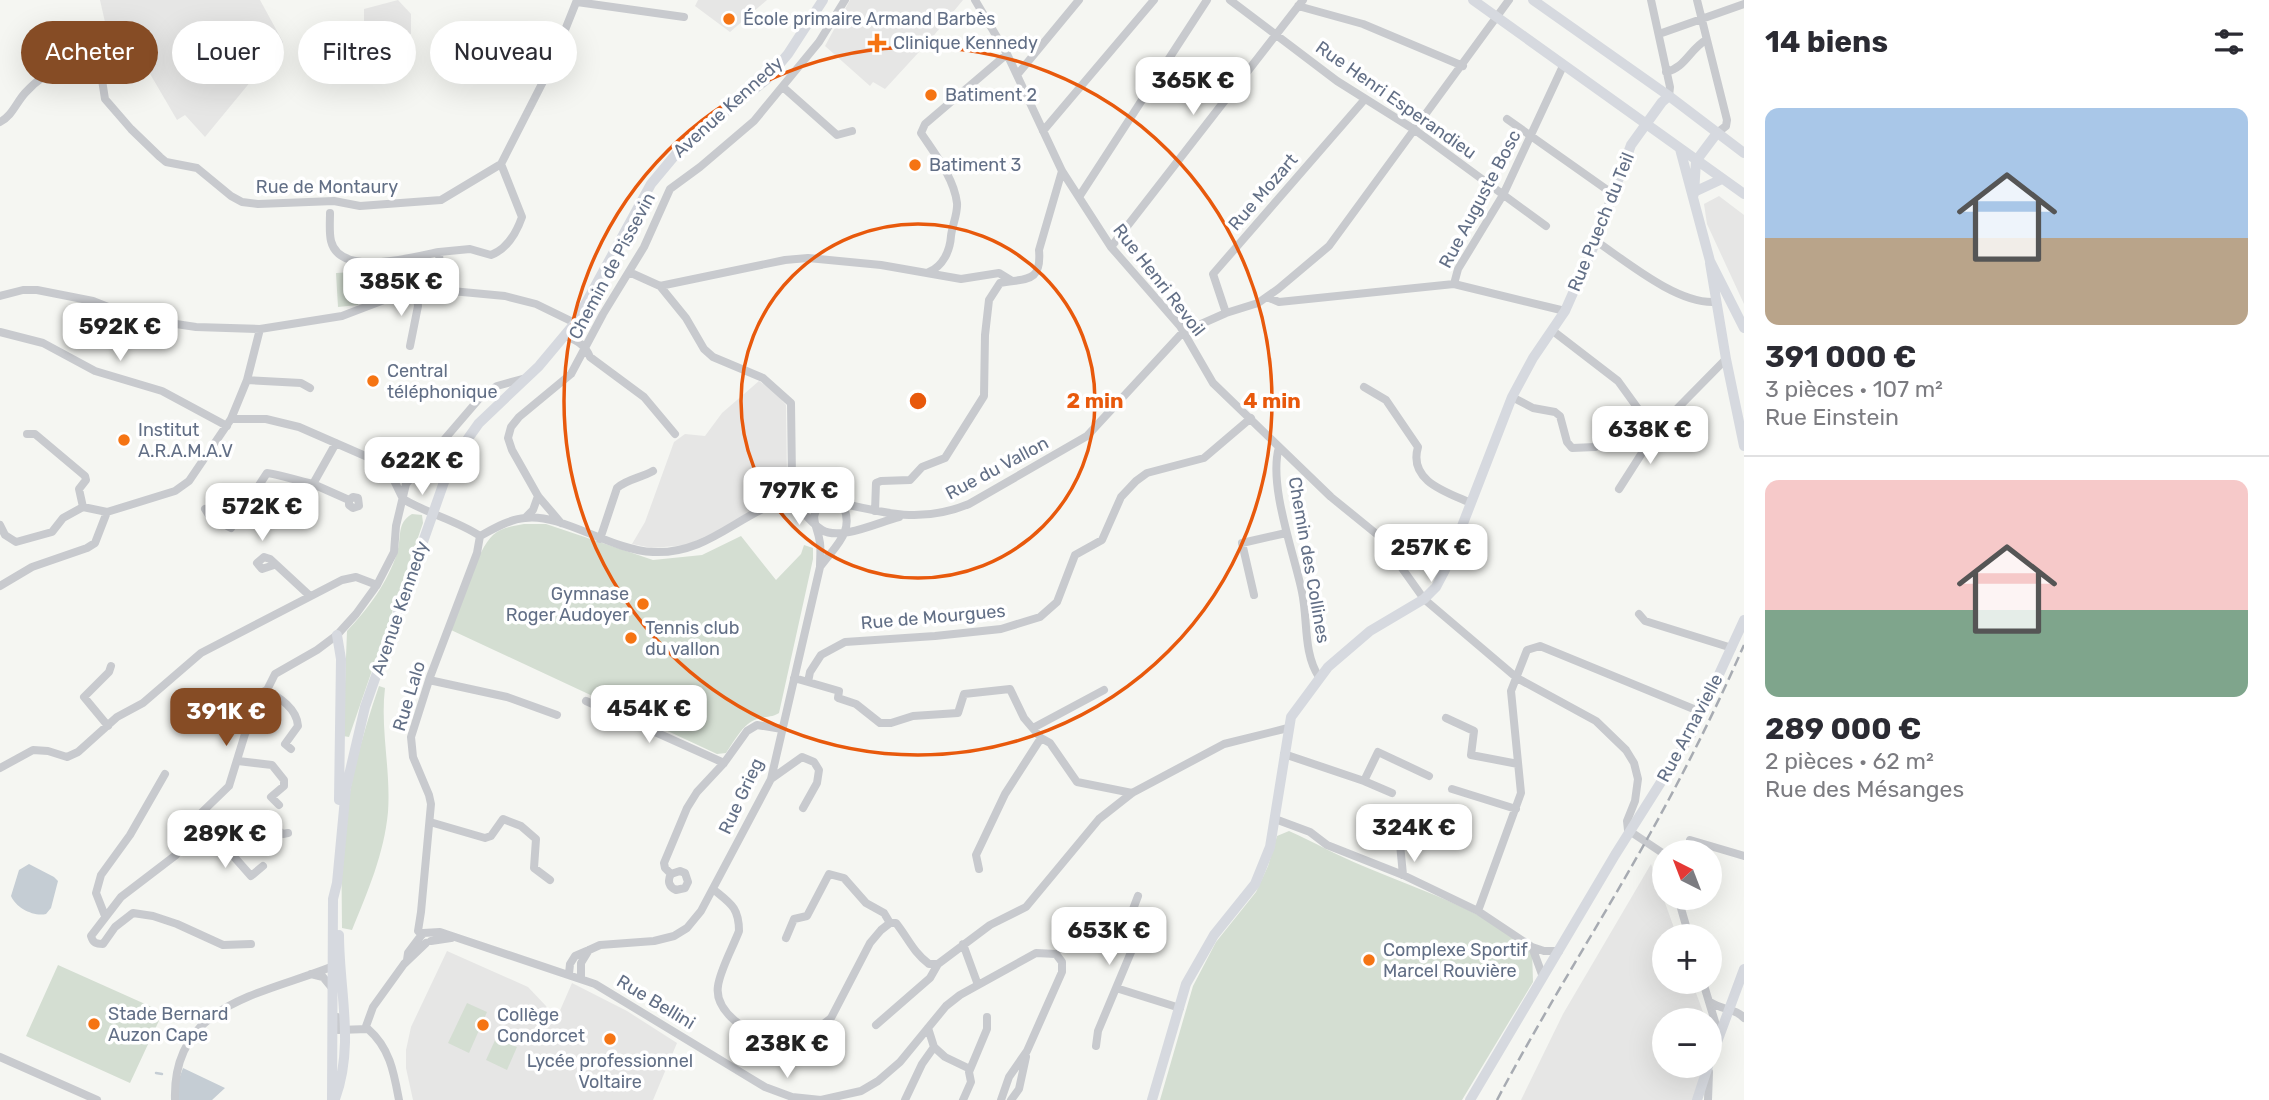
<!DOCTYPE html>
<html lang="fr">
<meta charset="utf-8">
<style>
body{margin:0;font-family:Rubik,sans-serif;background:#f2f2f3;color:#2b2b33;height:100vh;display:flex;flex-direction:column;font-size:26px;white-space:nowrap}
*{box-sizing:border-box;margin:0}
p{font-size:23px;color:#7c7c81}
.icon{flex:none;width:38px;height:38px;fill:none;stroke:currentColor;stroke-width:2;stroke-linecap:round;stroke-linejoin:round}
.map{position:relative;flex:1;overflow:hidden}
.sheet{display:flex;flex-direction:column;background:#fff;width:525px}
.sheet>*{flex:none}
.hud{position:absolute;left:21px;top:21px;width:665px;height:63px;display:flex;gap:14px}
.needle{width:46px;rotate:318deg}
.tools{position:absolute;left:1652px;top:840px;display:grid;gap:14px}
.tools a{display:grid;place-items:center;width:70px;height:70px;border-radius:50%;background:#fff;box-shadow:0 7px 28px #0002;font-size:35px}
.price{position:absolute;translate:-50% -60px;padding:0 16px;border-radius:14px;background:#fff;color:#222;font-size:23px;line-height:46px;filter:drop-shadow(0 2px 4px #0008)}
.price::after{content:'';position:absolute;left:50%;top:42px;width:21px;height:16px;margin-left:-10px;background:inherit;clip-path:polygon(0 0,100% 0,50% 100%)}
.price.on{background:#864c25;color:#fff}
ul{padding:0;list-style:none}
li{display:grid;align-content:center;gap:14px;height:371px;padding:0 21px}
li+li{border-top:2px solid #e1e1e2}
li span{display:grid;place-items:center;height:217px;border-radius:14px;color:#555}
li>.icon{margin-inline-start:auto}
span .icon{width:126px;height:126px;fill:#fffc;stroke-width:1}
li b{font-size:30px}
h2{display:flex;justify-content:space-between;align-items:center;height:84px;padding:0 21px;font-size:30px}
.chip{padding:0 24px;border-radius:32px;background:#fff;box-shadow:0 7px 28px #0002;font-size:24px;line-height:63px}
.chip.on{background:#864c25;color:#fff}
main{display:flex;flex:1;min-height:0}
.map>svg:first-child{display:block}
</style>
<main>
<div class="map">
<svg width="1744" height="1100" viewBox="0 0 1744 1100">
<rect width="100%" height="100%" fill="#f5f6f2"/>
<!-- built -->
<path fill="#e6e6e5" d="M100,0H260L283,42L205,137L185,115L177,120L142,60L124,73L114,62Z
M398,0L411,14V34H401V57H364V9Z
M698,0H767L730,32L695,6Z
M850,0H963L930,40L885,89L873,82L870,86L825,46Z
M1719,196L1744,215V304L1707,224L1704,204Z
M759,381L775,392L786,405L787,481L785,488L779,497L761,505L723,528L687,545L652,548L632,544L645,522L674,442L685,434L705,436L722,413Z
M1651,864L1677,936H1664V982H1692L1706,1020H1664V1066H1703L1693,1100H1521L1563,1014Z
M447,951L528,987L546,1006L555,1022L572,983L627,1011L677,1043L653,1100H413L406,1068V1050L411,1027Z"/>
<!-- green -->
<path fill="#d4ded2" d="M354,272L358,305L338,307L336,273Z
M412,514L422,515L423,523L349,737L343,736L347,631C368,609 388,582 397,553C402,538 396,523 412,514Z
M524,524H546L653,560L702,555L741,536L776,580L801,554L804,545L813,548V559L779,713C771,718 765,716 757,719C743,723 734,742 726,753L717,754L451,630C460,608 477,549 493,535C502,527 514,526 524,524Z
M379,686L385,688C380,729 391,770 388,812C384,854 368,891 352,930L342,928C342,904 341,880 342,857C345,798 360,741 379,686Z
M1289,831C1314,842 1338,856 1363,866C1420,890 1483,910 1532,949L1533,982L1462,1100H1160L1193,986L1216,942L1256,892L1268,866L1277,836Z
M58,965L163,1012L130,1083L26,1036Z
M467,1003L487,1012L469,1053L448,1043Z
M496,1038L517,1047L507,1070L486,1060Z"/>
<!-- water -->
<path fill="#c5cdd4" d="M29,864L54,877L58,881L51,908L46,914C34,917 16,908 11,896L19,870Z
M183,1068L225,1088L212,1100H177L179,1079Z"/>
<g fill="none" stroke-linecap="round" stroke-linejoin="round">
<!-- stream -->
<path stroke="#c5cdd4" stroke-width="2.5" d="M156,1073L162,1074"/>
<!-- street -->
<path stroke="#c8cace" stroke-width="8" d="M975,0L1007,54L1062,171L1111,247L1180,326L1213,383L1331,497L1379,536L1424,599L1517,678L1596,721L1626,750L1634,763L1638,779L1635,801L1627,821L1628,830L1664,854
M1230,0L1337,81L1415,130L1546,226
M1651,0L1670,87L1669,96
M1697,0L1727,120L1726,126L1717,133
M577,2L684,17
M1298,6L1363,24L1463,66
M1659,34L1744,4
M1666,72C1685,68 1690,49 1706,40
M1017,75L1079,0
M784,88L837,135L852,131
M1507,119L1613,194
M0,122C12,116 16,103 25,93C47,69 76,55 102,80L105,99L131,129L160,157L166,162L197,168L231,196L242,202L258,204L334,201L360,206L441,200L501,164L549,70L577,0
M1043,131L1154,0
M1079,197L1207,0
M330,213C330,222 329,233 331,241C340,278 413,257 439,252
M1596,241C1627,262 1677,304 1715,302
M1111,247L1303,0
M629,272L660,286L686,318L704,349L713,357L763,378L791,403L792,479L788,501
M929,272C943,266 950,251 951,236C952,226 958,213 957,203C954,178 935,154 921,133L925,124L1007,54
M1454,284L1458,269L1503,195L1563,66
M660,286L785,260L808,258L881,265L961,279L999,273L1012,281
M441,290L439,252L470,249L491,255C507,249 516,234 522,217L501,164
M0,296L23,290H37L93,301L136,318L196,327L260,329L342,316L410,290H441L505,296L536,304L575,323
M1267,297L1279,302L1454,284L1565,311
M1226,313L1213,274L1365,99
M1553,331L1618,381L1639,410L1658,428
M0,332L43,343L95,371L162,391L227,426
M566,336C578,341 585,345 590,357L644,397L675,434
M410,346L418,306L416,290
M247,380L301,383L310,388
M1364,387L1386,400L1418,447C1408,481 1446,492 1471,503
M1512,397L1533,408L1555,412L1560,416L1567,442L1572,448L1595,447
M231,419H266L299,427L379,462L389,470L403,499
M27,434H35L85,476L86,480L79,489L83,507
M1279,447C1268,485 1294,553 1302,592C1308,620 1303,653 1319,677
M313,484L349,500V505L353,508L359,506L358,498L353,497L349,500
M1619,489L1658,428L1726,359
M403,499C428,514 456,520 480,536
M788,501C802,508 809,522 822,530C840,541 879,522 899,517
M205,509L210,517L231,528L267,473C272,473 304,482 313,484L336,443
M875,511L876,483L881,481L910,480L922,467L945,458L984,396L985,335L989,300L1000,283C1025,278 1042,284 1039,250L1062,171
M526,517L533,510L538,496
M561,523L538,496L512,450L508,438L511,427L519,417L571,374L603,314L644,247L670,189L700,167L754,121L819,42L845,0
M0,525L5,535L16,542L52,532L63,518L83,507L107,512L175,491L189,481L231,419L247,380L260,329
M480,536C493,529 510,519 525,518C562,513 610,550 653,552C715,555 746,502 801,498C817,497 834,501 849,505C893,515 925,522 969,504L1087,436L1183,332L1226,313L1258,303L1278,289L1329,246L1509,0
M600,539L617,488C627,479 641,478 653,471
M274,565L262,569L257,563L264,557L270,559L310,596
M820,567C836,545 856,531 842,503
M0,586L32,567L87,548L95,543L107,512
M1254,595L1242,543L1286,533
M1639,614L1645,621L1732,648
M794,678L808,682L810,672L821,655L845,642L935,636L1001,629L1040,617L1057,602L1075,555L1102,540L1121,497L1136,481L1147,473L1204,458L1251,418
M429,680L507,697L557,715
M808,682L839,691L838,698L856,704L880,723H891L913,716L958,713L964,694L1010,689L1024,718L1041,738L1050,743L1077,782L1132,793
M265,691C280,697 297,709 298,726L285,744L291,749
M586,701L724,763
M1446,718L1474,731L1471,755L1518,764
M108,726L84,697L109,672L111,666
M1033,728L1104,690
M1284,754L1364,781L1392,793
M238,761L272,765L284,780V786L271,797L279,805
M0,768L33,750L48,751L67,757L78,752L117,717L143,703L201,653L342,580L356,577L377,585
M771,779L802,757L814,762L819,770L817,783L803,808
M1364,781L1378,752L1429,776
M1452,789L1516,809
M198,816L251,876L263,866
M1275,819L1310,832L1327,845L1403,875L1478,911L1532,947L1544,951H1559
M430,822L485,838L491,836L503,819L521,826L536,839L534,868L550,880
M1690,840L1744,856
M229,853C244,838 251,826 273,827L283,834L288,833
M979,869L976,855L1005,794L1041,738
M671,874L680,871L685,873L688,882L685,888L676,890C669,887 667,881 671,874L665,868L664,863L687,808L697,792L724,763L747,731L757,725L782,729
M1403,875L1400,844L1403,837
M713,889C730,903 739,907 739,931C733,947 720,970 718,986C714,1011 748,1035 771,1038C790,1039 816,1032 831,1018L870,943L881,930L890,923
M1678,898L1689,936
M1478,911L1521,793L1511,691L1527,650L1540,646L1701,712
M105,916L96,893L101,875L130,835L165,774
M422,935L418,931L421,912L431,804L429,795L413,757L411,737L430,677L477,553L480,536
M786,938L794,919L807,916L829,874L844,878L866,903L884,913L890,923H896C908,938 913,952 929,964H938L990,925L1026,907L1099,819L1132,793L1224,744L1288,728
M431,941L451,938
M251,944L223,945L177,924L153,916L133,913L115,927L103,944C96,944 93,943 91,936L121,897L176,855L198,816L229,786L245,734L275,674L317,650L337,635L356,614L377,585L394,552L396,526L406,484L479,399L497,386L526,378
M963,944L978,985
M1532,947L1543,977
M407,960L408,953L423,933L440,932L595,984L765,1087L792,1097L821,1100L861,1091L878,1081L900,1062L946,1006L960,995L1036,953L1056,954L1062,962V972L1027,1051L1009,1077L1001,1100
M311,974L323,977L332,988
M569,974L570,964L575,956L589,950L600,945L654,941L674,936L687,928L701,911L771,779L820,567C820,559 821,550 820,543C817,521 807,520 823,500
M581,978V963L589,950
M1703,982L1719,1035
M1116,988L1180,1008
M1710,1002C1722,1010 1737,1009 1744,1018
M337,1017L338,1030L368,1029C390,1048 394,1073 399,1100
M876,1025L930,978L938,964
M365,1029L373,1007L404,964L426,943
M1096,1046L1098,1031L1134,945L1127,925L1138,896
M934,1047L945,1057L970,1069
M0,1057L97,1100
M175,1100C172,1004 260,995 331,967
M905,1100L922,1064L934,1047L928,1028
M963,1100L971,1082L969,1072L987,1029V1017
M1011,1100L1019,1089L1026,1057
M1708,1100L1709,1072"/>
<!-- secondary -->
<path stroke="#d6d9df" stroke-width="10" d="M1473,0L1744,194
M1533,0L1669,96L1744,153
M1680,149L1710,261L1744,328
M1696,161L1717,133
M1694,192L1722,179
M1694,194L1696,161
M1710,263L1726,359L1744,446
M337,635L341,659L339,800
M1710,1061L1744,969
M335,1099C355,1045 339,990 339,935
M332,1100L333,899L337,883L346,788L365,707L444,482L457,454L479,423L539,366L575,323L651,184L686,142L766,80L788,54L823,0
M1152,1100L1186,984L1214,935L1255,884L1270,847L1291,717L1328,667L1370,631L1424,599L1436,587L1445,570L1512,397L1533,358L1565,311L1596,241L1631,145L1662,102L1669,96
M1470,1100L1615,855L1692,733L1744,620
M1697,1100L1708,1066"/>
<!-- rail -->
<path stroke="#a7abb2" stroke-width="2.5" stroke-dasharray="10 5" stroke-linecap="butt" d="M1497,1100C1545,1009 1601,922 1651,832C1685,771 1716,709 1744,645"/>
</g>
<!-- distance rings -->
<g fill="none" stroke="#e8590c" stroke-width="3.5">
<circle cx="918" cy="401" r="177"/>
<circle cx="918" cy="401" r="354"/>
</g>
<!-- markers -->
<g fill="#f57413" stroke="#fff" stroke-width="2.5">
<circle cx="729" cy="19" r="7"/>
<path d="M873.5 32.5h7v7h7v7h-7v7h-7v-7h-7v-7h7z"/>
<circle cx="931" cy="95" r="7"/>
<circle cx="915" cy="165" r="7"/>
<circle cx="373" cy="381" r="7"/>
<circle cx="124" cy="440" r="7"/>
<circle cx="643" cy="604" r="7"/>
<circle cx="631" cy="638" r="7"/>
<circle cx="1369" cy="960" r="7"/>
<circle cx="94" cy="1024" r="7"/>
<circle cx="483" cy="1025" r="7"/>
<circle cx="610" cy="1039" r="7"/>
</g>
<g text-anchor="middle" stroke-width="7" stroke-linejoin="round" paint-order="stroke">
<!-- poi labels -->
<g font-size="18" fill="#626f86" stroke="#fff" text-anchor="start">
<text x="743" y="25">École primaire Armand Barbès</text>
<text x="893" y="49">Clinique Kennedy</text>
<text x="945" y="101">Batiment 2</text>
<text x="929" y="171">Batiment 3</text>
<text x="387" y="377">Central<tspan x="387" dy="21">téléphonique</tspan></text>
<text x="138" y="436">Institut<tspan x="138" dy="21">A.R.A.M.A.V</tspan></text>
<text x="629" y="600" text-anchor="end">Gymnase<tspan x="629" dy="21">Roger Audoyer</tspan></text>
<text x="645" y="634">Tennis club<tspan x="645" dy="21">du vallon</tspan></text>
<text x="1383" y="956">Complexe Sportif<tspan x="1383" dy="21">Marcel Rouvière</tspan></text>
<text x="108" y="1020">Stade Bernard<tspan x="108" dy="21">Auzon Cape</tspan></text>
<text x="497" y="1021">Collège<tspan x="497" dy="21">Condorcet</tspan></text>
<text x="610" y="1067" text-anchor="middle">Lycée professionnel<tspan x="610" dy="21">Voltaire</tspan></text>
</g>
<!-- street labels -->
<g font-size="18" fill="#626f86" stroke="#fff">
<text transform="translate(1396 100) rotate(35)" y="6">Rue Henri Esperandieu</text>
<text transform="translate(728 107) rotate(-42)" y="6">Avenue Kennedy</text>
<text x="327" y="193">Rue de Montaury</text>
<text transform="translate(1263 192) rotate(-49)" y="6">Rue Mozart</text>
<text transform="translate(1480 199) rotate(-62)" y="6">Rue Auguste Bosc</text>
<text transform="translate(1601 222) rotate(-68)" y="6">Rue Puech du Teil</text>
<text transform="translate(612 266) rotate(-62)" y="6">Chemin de Pissevin</text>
<text transform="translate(1159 280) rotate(52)" y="6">Rue Henri Revoil</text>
<text transform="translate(997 468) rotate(-28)" y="6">Rue du Vallon</text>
<text transform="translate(1309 560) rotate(80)" y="6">Chemin des Collines</text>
<text transform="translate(400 608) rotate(-71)" y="6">Avenue Kennedy</text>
<text transform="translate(933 617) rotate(-5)" y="6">Rue de Mourgues</text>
<text transform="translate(409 696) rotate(-73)" y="6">Rue Lalo</text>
<text transform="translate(1690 728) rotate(-62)" y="6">Rue Arnavielle</text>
<text transform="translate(741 796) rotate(-65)" y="6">Rue Grieg</text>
<text transform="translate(656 1002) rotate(31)" y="6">Rue Bellini</text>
</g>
</g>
<circle cx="918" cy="401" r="10" fill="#e8590c" stroke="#fff" stroke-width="3.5"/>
<g font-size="21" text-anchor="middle" font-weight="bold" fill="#e8590c" stroke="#fff" stroke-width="7" stroke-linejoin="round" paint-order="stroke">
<text x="1095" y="408">2 min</text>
<text x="1272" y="408">4 min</text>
</g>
</svg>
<div class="tools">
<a><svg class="needle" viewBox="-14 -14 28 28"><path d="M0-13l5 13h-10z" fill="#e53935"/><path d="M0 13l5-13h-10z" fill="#7c7c81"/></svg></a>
<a>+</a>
<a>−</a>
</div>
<b class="price" style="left:1193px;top:117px">365K €</b>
<b class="price" style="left:401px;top:318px">385K €</b>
<b class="price" style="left:120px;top:363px">592K €</b>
<b class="price" style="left:1650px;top:466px">638K €</b>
<b class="price" style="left:422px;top:497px">622K €</b>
<b class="price" style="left:799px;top:527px">797K €</b>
<b class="price" style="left:262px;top:543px">572K €</b>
<b class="price" style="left:1431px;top:584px">257K €</b>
<b class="price" style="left:649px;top:745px">454K €</b>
<b class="price on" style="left:226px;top:748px">391K €</b>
<b class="price" style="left:1414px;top:864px">324K €</b>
<b class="price" style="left:225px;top:870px">289K €</b>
<b class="price" style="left:1109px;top:967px">653K €</b>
<b class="price" style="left:787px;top:1080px">238K €</b>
<div class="hud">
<a class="chip on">Acheter</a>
<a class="chip">Louer</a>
<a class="chip">Filtres</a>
<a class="chip">Nouveau</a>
</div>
</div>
<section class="sheet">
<h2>14 biens<svg class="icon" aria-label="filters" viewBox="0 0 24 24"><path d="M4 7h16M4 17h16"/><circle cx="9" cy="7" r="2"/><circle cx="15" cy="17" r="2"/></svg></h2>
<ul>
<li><span style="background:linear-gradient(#a9c7e8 60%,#b9a48a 0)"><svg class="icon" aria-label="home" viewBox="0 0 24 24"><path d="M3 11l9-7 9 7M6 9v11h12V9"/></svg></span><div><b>391 000 €</b><p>3 pièces · 107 m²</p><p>Rue Einstein</p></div></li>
<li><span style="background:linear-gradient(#f6c9c9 60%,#7fa58c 0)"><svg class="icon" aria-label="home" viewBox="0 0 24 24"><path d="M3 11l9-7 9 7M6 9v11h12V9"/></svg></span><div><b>289 000 €</b><p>2 pièces · 62 m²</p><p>Rue des Mésanges</p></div></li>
</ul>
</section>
</main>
